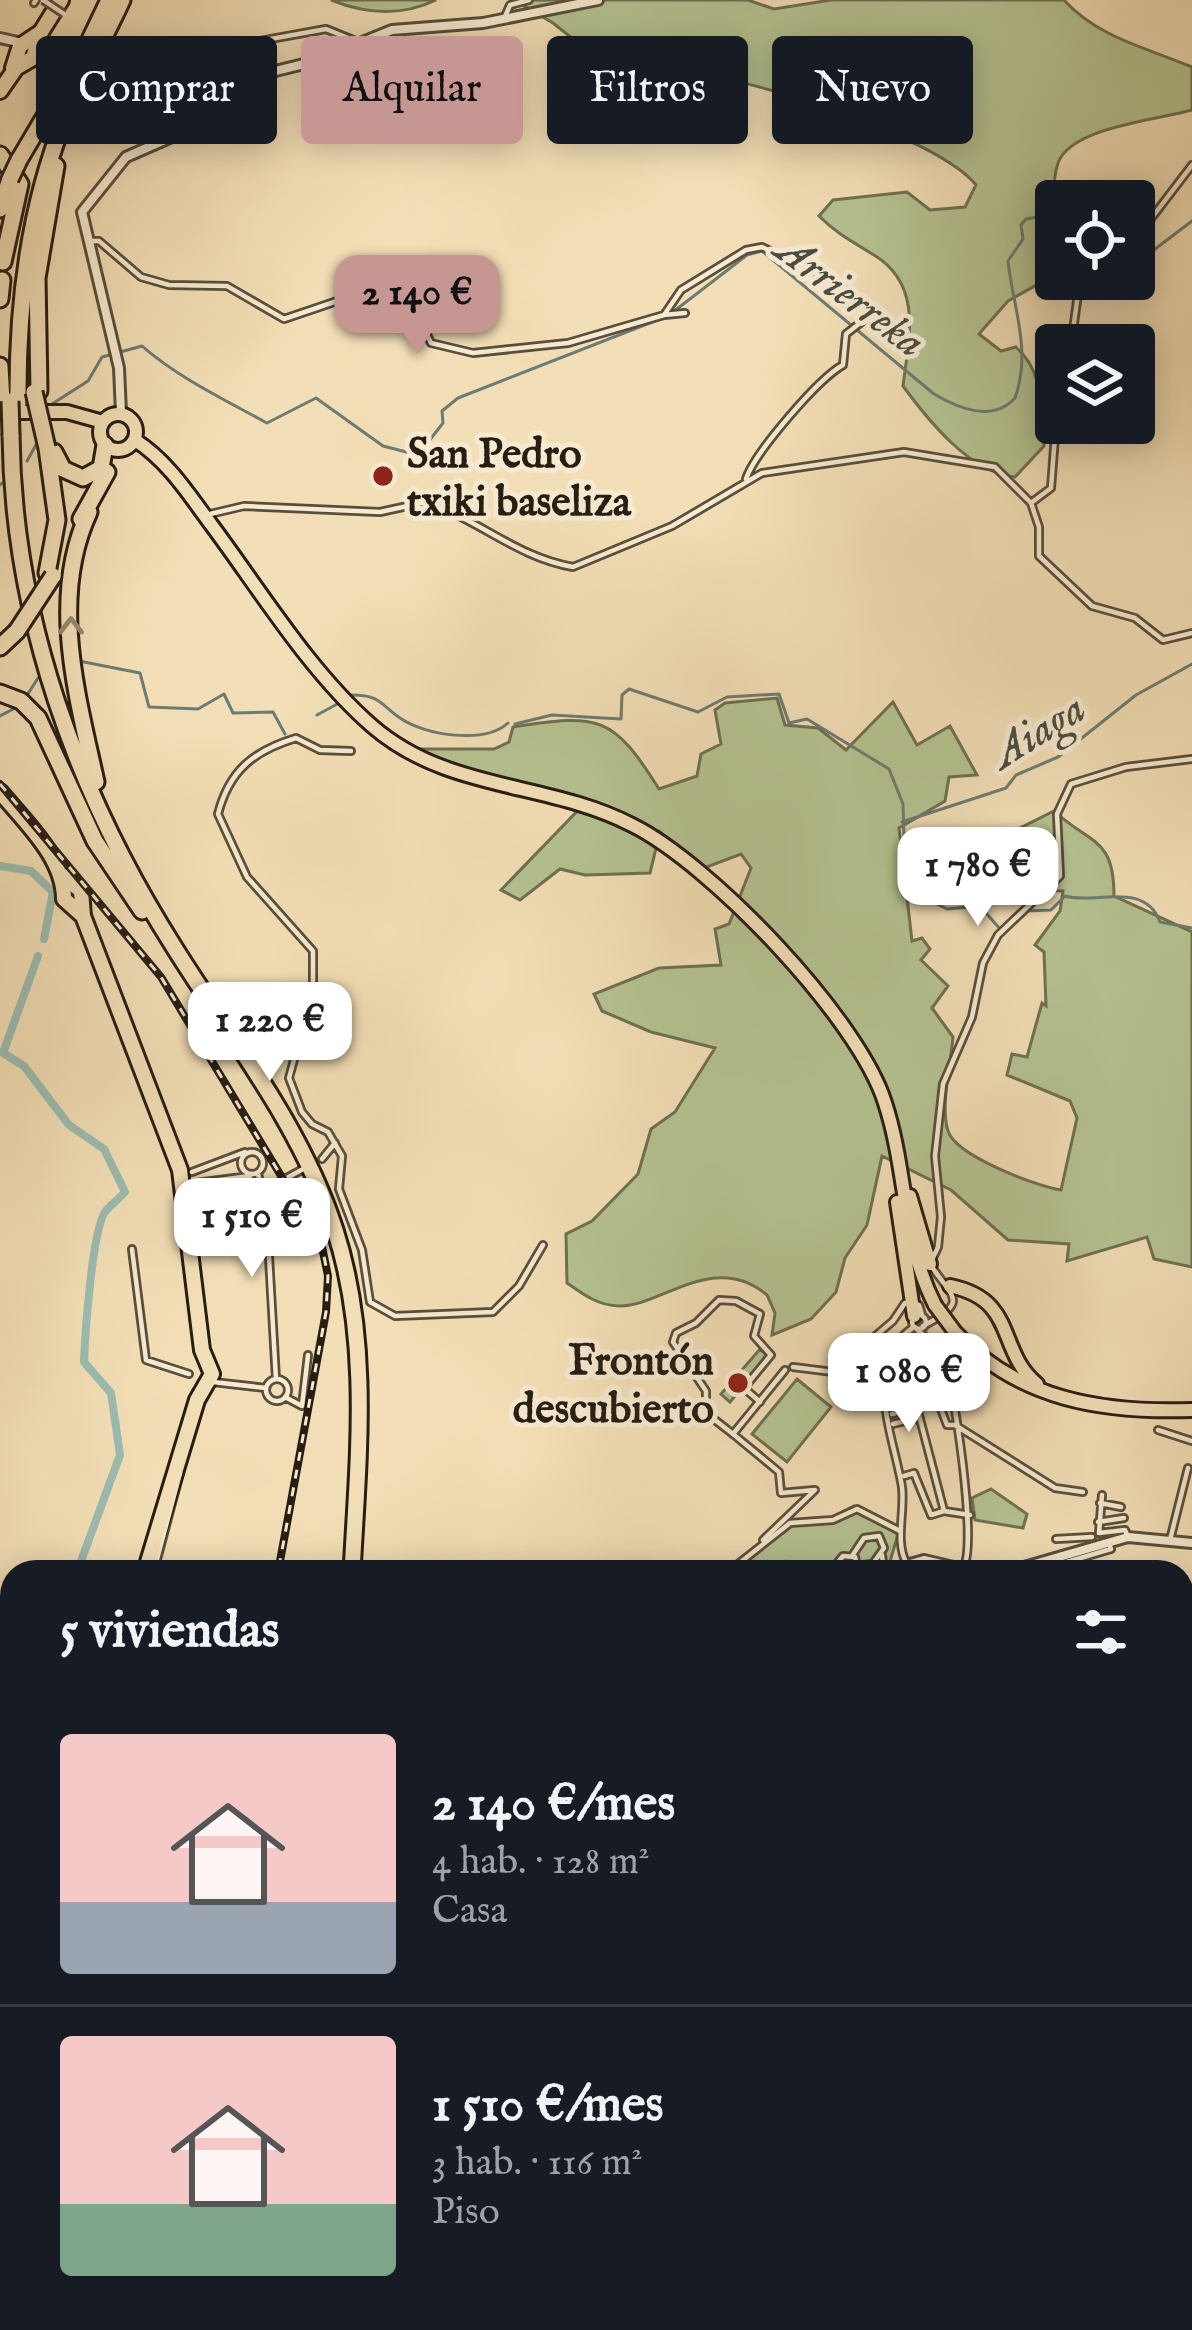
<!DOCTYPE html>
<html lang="es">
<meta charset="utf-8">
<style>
body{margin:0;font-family:"IM FELL English",serif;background:#20242c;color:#f1f3f6;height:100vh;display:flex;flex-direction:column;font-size:45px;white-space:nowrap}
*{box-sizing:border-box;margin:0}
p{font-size:39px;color:#9ea1a6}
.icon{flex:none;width:66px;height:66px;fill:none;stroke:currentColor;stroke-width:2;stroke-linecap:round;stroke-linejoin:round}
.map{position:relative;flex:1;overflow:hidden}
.drawer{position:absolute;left:0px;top:1560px;width:1194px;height:771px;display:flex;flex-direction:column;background:#171b24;border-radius:36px 36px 0 0;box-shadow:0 6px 30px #0003}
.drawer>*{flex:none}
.banner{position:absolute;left:36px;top:36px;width:1122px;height:108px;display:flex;gap:24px}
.tools{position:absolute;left:1035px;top:180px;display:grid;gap:24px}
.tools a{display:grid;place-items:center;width:120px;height:120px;border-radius:12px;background:#171b24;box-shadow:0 6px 30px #0003;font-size:60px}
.price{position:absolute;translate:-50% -102px;padding:0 27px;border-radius:24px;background:#fff;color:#222;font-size:39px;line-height:78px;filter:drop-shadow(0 3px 6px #0008)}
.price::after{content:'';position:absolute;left:50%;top:72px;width:36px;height:27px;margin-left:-18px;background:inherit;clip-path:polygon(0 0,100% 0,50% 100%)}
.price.on{background:#c59692;color:#111}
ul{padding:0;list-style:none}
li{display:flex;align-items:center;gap:36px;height:300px;padding:0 60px}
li+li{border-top:3px solid #363941}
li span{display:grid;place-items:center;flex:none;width:336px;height:240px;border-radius:12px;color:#555}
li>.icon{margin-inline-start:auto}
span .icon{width:144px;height:144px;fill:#fffc;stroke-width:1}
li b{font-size:51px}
h2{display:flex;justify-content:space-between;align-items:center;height:144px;padding:0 60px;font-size:51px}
.pill{padding:0 42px;border-radius:12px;background:#171b24;box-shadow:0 6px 30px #0003;font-size:42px;line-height:108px}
.pill.on{background:#c59692;color:#111}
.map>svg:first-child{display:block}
</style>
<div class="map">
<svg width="1192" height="2330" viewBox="0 0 1192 2330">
<rect width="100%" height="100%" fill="#f3dfb7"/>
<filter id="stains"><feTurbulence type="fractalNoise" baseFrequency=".00167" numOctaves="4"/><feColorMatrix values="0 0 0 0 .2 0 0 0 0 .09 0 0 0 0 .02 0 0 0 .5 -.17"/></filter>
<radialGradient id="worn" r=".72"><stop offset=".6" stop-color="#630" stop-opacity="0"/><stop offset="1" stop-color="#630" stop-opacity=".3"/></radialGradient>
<!-- green -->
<path fill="#b6c392" stroke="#6e7052" stroke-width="3" d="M331,0H436C401,17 366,14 331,0Z
M514,0H748L774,9L831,0H1064C1097,37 1147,48 1192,67V110C1158,120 1071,127 1058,163C1049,189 1056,244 1056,274L1008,301L979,334L1001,351L1016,347C1046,374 1039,408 1044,446L1015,477C970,473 928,420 903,386C909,337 923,285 874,255C853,242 837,234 819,216L833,200L907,192L930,210L965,207L976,185C938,137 746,76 683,72C662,70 639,73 617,74L553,23Z
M777,698L785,725L818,728L846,750L893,702L917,745L950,726L977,775L949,777L945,801L899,828L912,941L922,938L930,949L921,960L948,986L932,1008L953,1037C951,1063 940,1106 948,1131C956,1156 1036,1186 1061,1190L1077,1118L1070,1101L1007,1075L1012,1054L1027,1057L1042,1003L1046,1006L1044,952L1035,945L1060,911L1063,891L1034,890L1013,868L1014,831L1054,811C1091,845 1114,837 1114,896L1192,932V1267L1154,1259L1147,1237L1067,1261L1069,1244L1008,1240L951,1190L882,1156L867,1225L845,1258L836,1292L811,1319L772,1335L775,1313L767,1295C714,1250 661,1307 619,1306C597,1305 584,1295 567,1283L566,1234L592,1221L638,1174L651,1129L675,1112L715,1048L651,1032L602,1011L594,994L659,968L721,965L715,929L729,924L751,868L741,854L704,868L660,832L650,873L585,875L560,869L520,900L501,890L586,802L461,769L415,749H494L509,742L513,727C600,713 613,716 659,789L697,776L701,754L721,744L715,710L725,703Z
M760,1349L768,1356L730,1402L721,1394Z
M797,1379L831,1407L787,1462L752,1434Z
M991,1489L1027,1514L1023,1528L975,1520L972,1498Z
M854,1506L899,1531L889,1565L877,1572H732L799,1520L823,1522Z
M47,2319H396L407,2330H55Z"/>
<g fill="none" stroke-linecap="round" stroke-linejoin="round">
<!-- stream -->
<path stroke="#6c7c72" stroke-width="3" d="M1134,265L1192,221
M673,312L747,255L762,251L934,394C958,408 992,423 1015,398C1032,351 1013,307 1008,261L1023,239L1021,225L1026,219L1039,217L1056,231
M52,404L88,381L102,357L142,346C177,377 225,400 267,423L316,398L383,446L418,455L443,423L442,411L458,398L665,317
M27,461L37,443
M0,485L2,483
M79,661L140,673L149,707L198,709L224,694L233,713L273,712L285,734
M352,695C380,695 380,704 400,718C426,736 485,744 508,723
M26,697L38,678
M317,715L339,703
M0,716L19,706
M515,724L552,715L621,719L622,695L629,689L698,712L727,697L779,694L789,723L807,719L889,769L903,804L904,838
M902,822L1006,788L1016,775L1058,757L1136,695L1192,664
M904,841L917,894L947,909L980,906L1000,929
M1024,911L1051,910L1065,896C1093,905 1145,880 1160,922L1192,928
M785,1563L786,1561
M783,1572L784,1565
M1182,1605L1192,1603
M1182,2193L1192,2195"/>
<!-- river -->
<path stroke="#9bbcb1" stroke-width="8" d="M0,866L31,871L53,892L44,939
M38,956L3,1053L24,1066L69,1125L104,1149L125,1192C119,1199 110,1205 105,1212C92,1231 85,1336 84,1362L111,1393L120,1455L77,1572
M519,2330L520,2319"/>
<!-- pedestrian casing -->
<g stroke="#594e3c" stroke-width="10">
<path id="pedestrian" d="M34,3L36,0
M916,1338L924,1371
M908,1373L927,1372L947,1425H955
M892,1377L908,1373L944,1511L970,1515
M892,1394L898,1392L893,1376
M892,1414L899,1412L896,1402
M893,1424L917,1418
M733,1434L706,1413V1391L673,1342L676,1333L696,1323L719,1300L736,1301L760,1314L754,1336L771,1355L744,1388L760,1402
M904,1476L914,1473L931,1515L944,1511
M852,1556L864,1538L879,1536L884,1548L872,1565
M862,1565L883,1563L882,1555
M728,1572L790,1523L833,1520L857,1509L900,1531
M830,1572L843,1556L855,1557
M848,1572L857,1566L855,1557"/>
</g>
<!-- minor casing -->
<g stroke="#594e3c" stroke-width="10">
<path id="minor" d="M504,19L510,5L529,0
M273,68L248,54L243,44L326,29L358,42
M88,241H99L141,277L169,285L227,286L284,319L346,298L408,296L431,343L473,353L568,343L664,315L681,290L746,250L762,247L836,282L873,313L846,334L843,365C819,378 755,452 746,479
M1134,241L1192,165
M664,315L685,313
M1071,345L1080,279
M1031,503L1051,488L1056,423
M210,514L244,506L380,512L426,502C480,520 516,557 573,567L672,526L762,473L904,452L995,467L1031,503L1039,527V556L1092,606L1135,618L1163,640L1192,633
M351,751L320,750L296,738C253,751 229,771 218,814L247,877L313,951V990L289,1078L302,1112L312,1124L328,1132L342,1156L339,1189L362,1250L370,1302L395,1316L493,1312L519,1286L543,1245
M241 1163a11 11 0 1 1 22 0a11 11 0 1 1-22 0Z
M322,1159L335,1143
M192,1172L245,1152
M258,1174L266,1205L276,1379
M196,1183L250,1176
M263,1191L305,1168
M132,1249L146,1360L189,1374
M912 1322a7 7 0 1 1 14 0a7 7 0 1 1-14 0Z
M923,1326C971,1301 952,1298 930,1264L938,1247L941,1217L935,1156L943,1084L972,1017L983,963L998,935L1060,876L1057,814L1071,784L1126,767L1192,759
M916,1328C923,1337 937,1343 942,1354C954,1382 978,1546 963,1568
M793,1367L833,1372L893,1321L905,1303L919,1305L922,1315
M266 1390a11 11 0 1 1 22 0a11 11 0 1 1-22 0Z
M213,1382L266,1388
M285,1397L302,1406L308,1355
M955,1425L1055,1488L1083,1492
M1158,1430L1192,1441
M1102,1495L1099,1533L1125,1530L1128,1537
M1100,1503L1121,1507
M1098,1522L1124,1518
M1056,1539L1092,1537
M763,1540L815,1490L781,1493L779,1472L733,1434L785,1370
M1170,1540L1188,1468
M906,1562C895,1542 905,1510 902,1487C894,1437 860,1362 914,1327
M170,1572L155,1567L180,1473
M1033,1572L1111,1549L1108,1542
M835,2319L840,2330
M210,2330L217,2319
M701,2330L703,2319"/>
</g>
<!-- tertiary casing -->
<g stroke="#594e3c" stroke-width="14">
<path id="tertiary" d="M0,38L22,43
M121,413L119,368L82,212L126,157L174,136L215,98L251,77L316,61L392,30L483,23L598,0
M882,1572L924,1560L975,1572
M1007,1572L1128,1537L1192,1543
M0,2293L12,2254"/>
</g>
<!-- primary casing -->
<g stroke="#261d13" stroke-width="18">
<path id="primary" d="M0,412H67L103,422
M100 432a18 18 0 1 1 36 0a18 18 0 1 1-36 0Z
M135,440C169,462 189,495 213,527C262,593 310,672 372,726C448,792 547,781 632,825C711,864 859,1019 885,1103C907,1170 902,1241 935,1305
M910,1196L930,1264
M897,1202L914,1316
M950,1286C1018,1300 996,1350 1037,1384
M955,1332C1018,1400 1103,1413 1192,1410"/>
</g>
<!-- trunk casing -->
<g stroke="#261d13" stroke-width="20">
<path id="trunk" d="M13,68L20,46L41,32
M0,91L16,68L33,58L41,32L61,0
M0,792C26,823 64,858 64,899L83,916
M62,875L81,891L83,916L180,1170L202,1350L212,1374L197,1400L145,1572
M542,2319L543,2330"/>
</g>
<!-- motorway casing -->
<g stroke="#261d13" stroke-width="21">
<path id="motorway" d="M64,94L109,0
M0,155L20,184L3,262
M19,160L64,84
M0,209L10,179
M0,299L2,280
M0,366L2,402
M39,391L37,278L56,166
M18,404C17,307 28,209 65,118C81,78 104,40 122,0
M11,435C13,618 77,794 174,947C232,1040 301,1125 335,1230C371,1341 358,1458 352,1572
M47,448L57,520L47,573
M54,452L63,469L83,478L101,468L105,445
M89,512C49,598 77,695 96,782
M81,519L107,472
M0,647L17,631
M0,693L21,701L38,718L95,841L142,911
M605,2319L606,2330"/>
</g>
<!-- pedestrian -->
<use href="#pedestrian" stroke="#f7ead0" stroke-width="4.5"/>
<!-- minor -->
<use href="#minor" stroke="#f7ead0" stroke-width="4.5"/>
<!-- tertiary -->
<use href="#tertiary" stroke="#f7ead0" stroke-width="8"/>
<!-- primary -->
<use href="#primary" stroke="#f3dfb7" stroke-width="12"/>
<!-- trunk -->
<use href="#trunk" stroke="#f3dfb7" stroke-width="14"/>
<!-- motorway -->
<use href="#motorway" stroke="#f3dfb7" stroke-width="15"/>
<!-- rail casing -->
<g stroke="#261d13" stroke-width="8">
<path id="rail" d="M0,784L161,977L321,1242L328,1276L326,1312L278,1572
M687,2319L689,2330"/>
</g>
<!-- rail -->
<use href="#rail" stroke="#f7ead0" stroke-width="3" stroke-dasharray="9" stroke-linecap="butt"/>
<!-- pedestrian-bridge casing -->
<g stroke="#594e3c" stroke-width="10" stroke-linecap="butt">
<path id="pedestrian-bridge" d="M43,0L64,14"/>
</g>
<!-- primary-bridge casing -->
<g stroke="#261d13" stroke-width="18" stroke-linecap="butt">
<path id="primary-bridge" d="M935,1305L955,1332"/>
</g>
<!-- motorway-bridge casing -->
<g stroke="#261d13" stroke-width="21" stroke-linecap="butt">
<path id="motorway-bridge" d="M10,179L19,160
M34,392L47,448
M10,401L11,435
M17,631L53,576"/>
</g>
<!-- pedestrian-bridge -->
<use href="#pedestrian-bridge" stroke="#f7ead0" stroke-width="4.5"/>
<!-- primary-bridge -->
<use href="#primary-bridge" stroke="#f3dfb7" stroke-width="12"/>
<!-- motorway-bridge -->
<use href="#motorway-bridge" stroke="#f3dfb7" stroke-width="15"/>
</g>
<!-- one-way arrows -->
<defs><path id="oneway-chevron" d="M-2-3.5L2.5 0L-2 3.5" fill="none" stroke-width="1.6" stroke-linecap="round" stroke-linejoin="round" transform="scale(3)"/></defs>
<use stroke="#97886d" href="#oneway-chevron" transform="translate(71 626) rotate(-90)"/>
<!-- markers -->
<g fill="#8f2418" stroke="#f7ead0" stroke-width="4.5">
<circle cx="383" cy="476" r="12"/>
<circle cx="738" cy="1383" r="12"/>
</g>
<g text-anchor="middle" stroke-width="10" stroke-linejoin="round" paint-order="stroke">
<!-- poi labels -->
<g font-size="42" font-weight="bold" fill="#261d13" stroke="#f7ead0" text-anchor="start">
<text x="407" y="467">San Pedro<tspan x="407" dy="48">txiki baseliza</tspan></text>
<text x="714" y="1374" text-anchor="end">Frontón<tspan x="714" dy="48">descubierto</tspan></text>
</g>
<!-- water labels -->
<g font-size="45" font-style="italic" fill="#494d42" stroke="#f7ead0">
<text transform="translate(852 294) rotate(37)" y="16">Arrierreka</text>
<text transform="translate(1037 729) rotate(-32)" y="16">Aiaga</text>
</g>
</g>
<rect width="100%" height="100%" filter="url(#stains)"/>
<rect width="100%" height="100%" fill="url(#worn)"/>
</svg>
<div class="tools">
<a><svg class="icon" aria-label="locate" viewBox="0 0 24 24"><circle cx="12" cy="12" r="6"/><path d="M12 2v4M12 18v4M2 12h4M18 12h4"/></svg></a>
<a><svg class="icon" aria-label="layers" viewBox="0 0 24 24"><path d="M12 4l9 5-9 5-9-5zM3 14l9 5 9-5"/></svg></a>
</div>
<b class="price on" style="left:417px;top:357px">2 140 €</b>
<b class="price" style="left:978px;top:929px">1 780 €</b>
<b class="price" style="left:270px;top:1084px">1 220 €</b>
<b class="price" style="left:252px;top:1280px">1 510 €</b>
<b class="price" style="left:909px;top:1435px">1 080 €</b>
<div class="banner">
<a class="pill">Comprar</a>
<a class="pill on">Alquilar</a>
<a class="pill">Filtros</a>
<a class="pill">Nuevo</a>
</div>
<section class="drawer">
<h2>5 viviendas<svg class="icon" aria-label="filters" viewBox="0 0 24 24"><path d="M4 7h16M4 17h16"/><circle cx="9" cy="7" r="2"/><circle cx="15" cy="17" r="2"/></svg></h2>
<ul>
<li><span style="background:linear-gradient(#f6c9c9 70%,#9aa5b1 0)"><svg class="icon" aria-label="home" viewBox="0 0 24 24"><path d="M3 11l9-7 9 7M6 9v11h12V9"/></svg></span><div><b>2 140 €/mes</b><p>4 hab. · 128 m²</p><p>Casa</p></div></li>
<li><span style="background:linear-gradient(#f6c9c9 70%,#7fa58c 0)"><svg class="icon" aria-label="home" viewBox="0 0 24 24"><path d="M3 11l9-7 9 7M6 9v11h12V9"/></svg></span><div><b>1 510 €/mes</b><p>3 hab. · 116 m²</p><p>Piso</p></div></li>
</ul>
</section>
</div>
